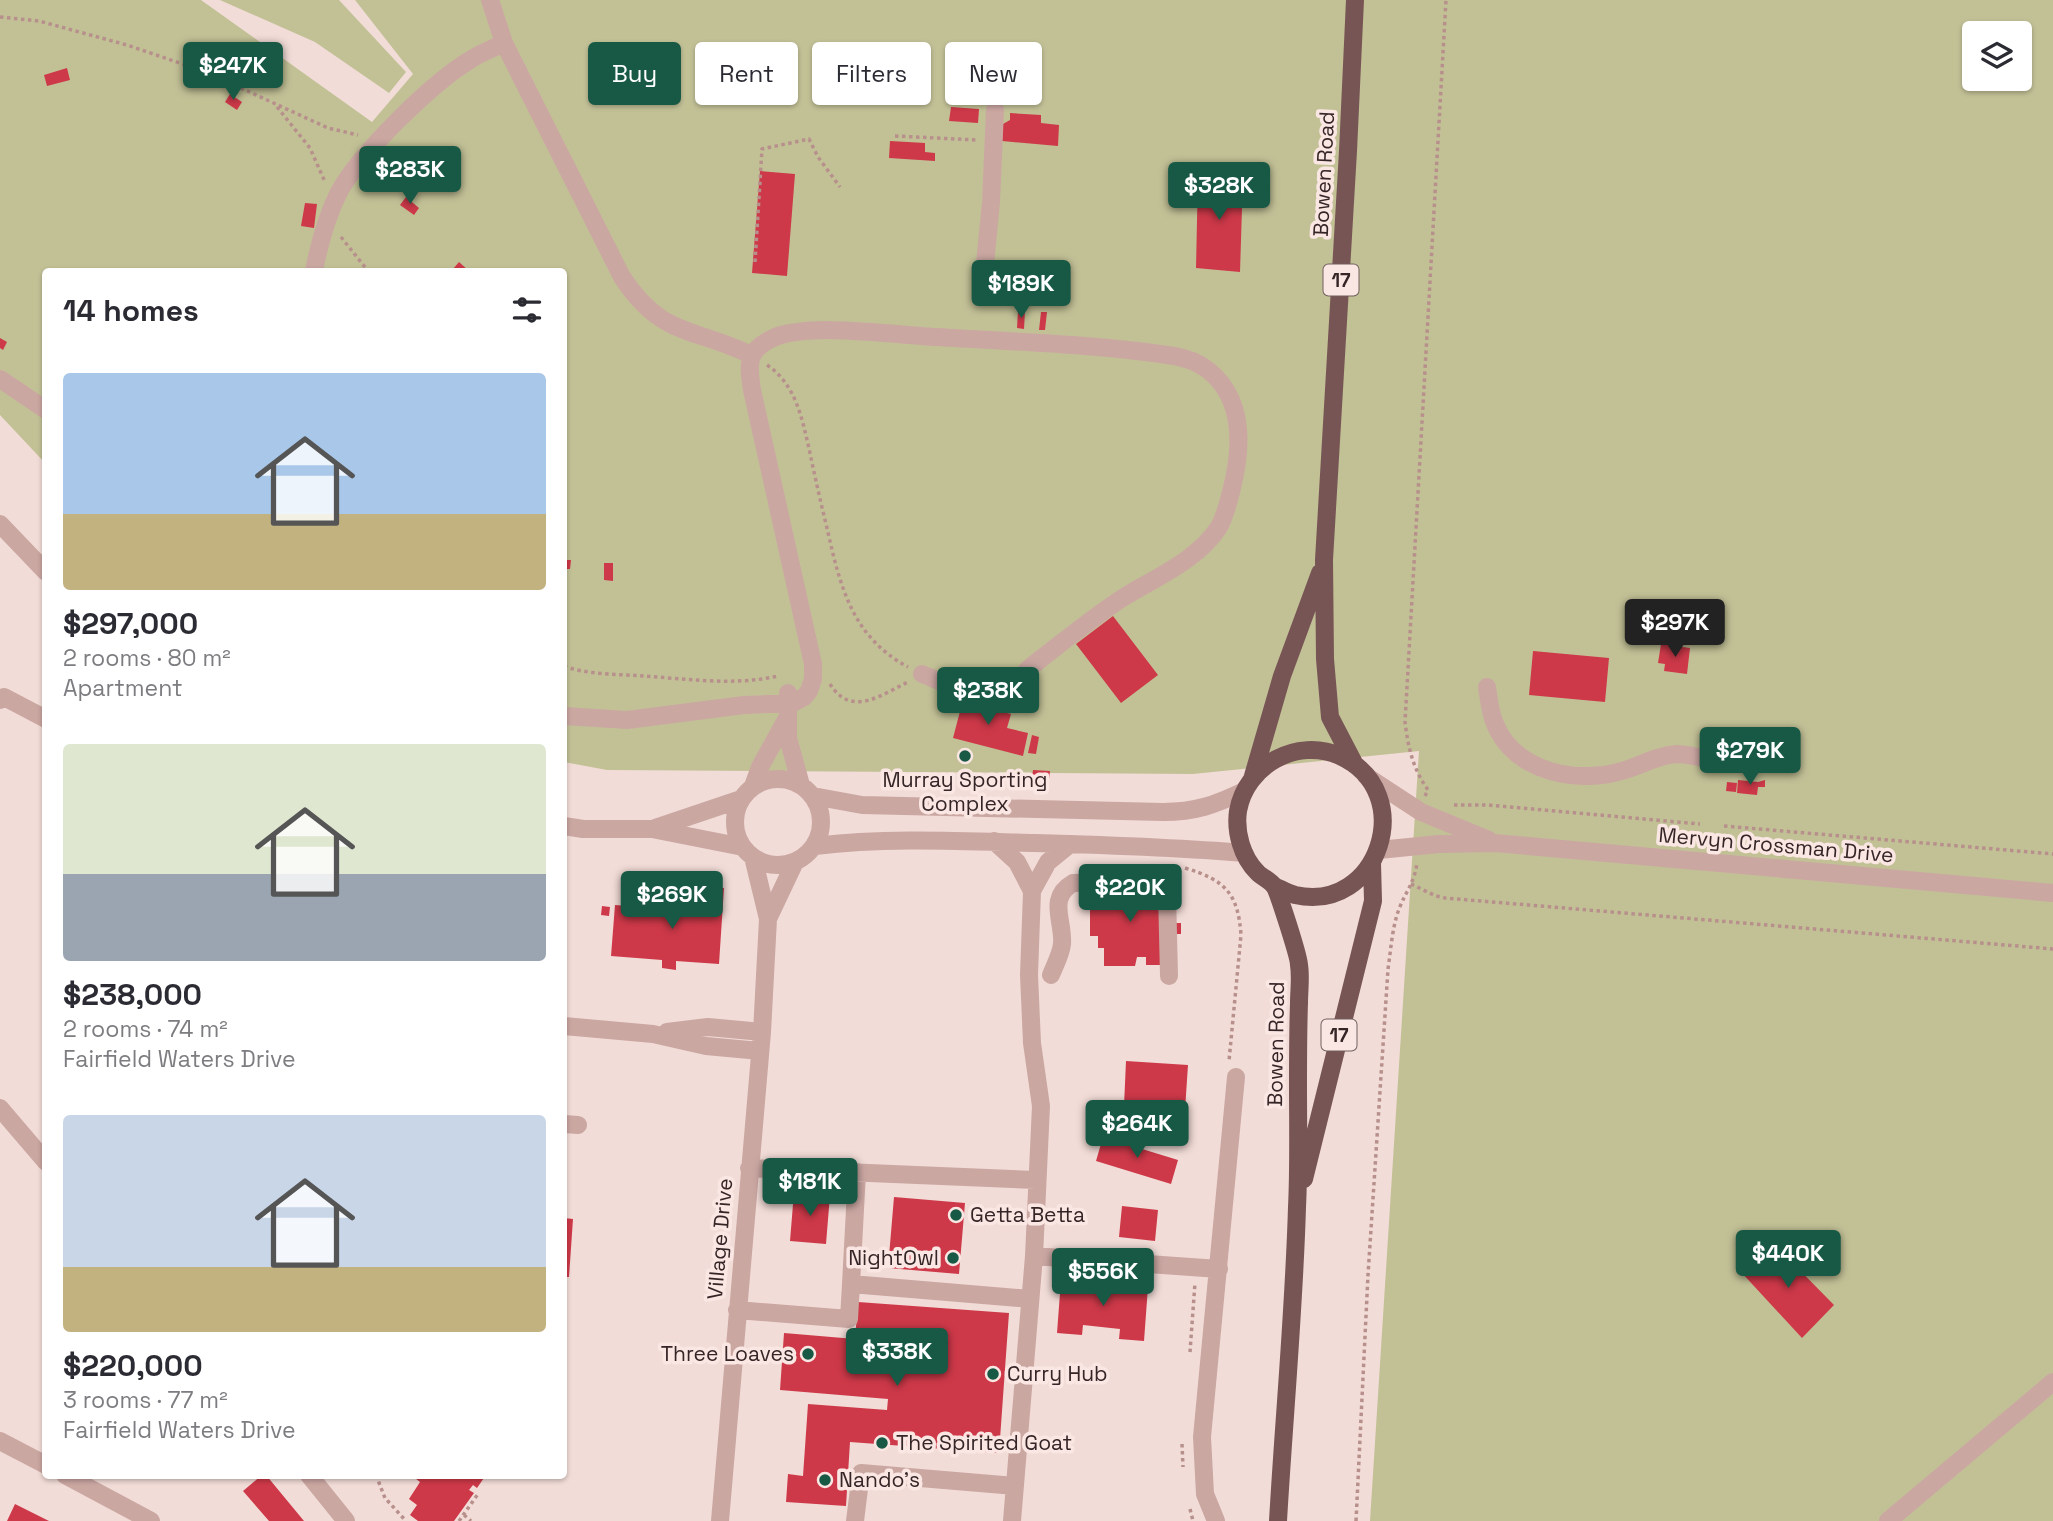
<!DOCTYPE html>
<meta charset="utf-8">
<style>
body{margin:0;font-family:"Space Grotesk",sans-serif;background:#f7f7f7;color:#2b2b33;height:100vh;display:flex;flex-direction:column;font-size:26px;white-space:nowrap}
*{box-sizing:border-box;margin:0}
p{font-size:23px;color:#7c7c81}
.icon{flex:none;width:38px;height:38px;fill:none;stroke:currentColor;stroke-width:2;stroke-linecap:round;stroke-linejoin:round}
.map{position:relative;flex:1;overflow:hidden}
.drawer{position:absolute;left:42px;top:268px;width:525px;height:1211px;display:flex;flex-direction:column;background:#fff;border-radius:7px;box-shadow:0 2px 5px #0004}
.drawer>*{flex:none}
.hud{position:absolute;left:588px;top:42px;width:665px;height:63px;display:flex;gap:14px}
.fabs{position:absolute;left:1962px;top:21px;display:grid;gap:14px}
.fabs a{display:grid;place-items:center;width:70px;height:70px;border-radius:7px;background:#fff;box-shadow:0 2px 5px #0004;font-size:35px}
.price{position:absolute;translate:-50% -60px;padding:0 16px;border-radius:7px;background:#185946;color:#fff;font-size:23px;line-height:46px;filter:drop-shadow(0 2px 4px #0008)}
.price::after{content:'';position:absolute;left:50%;top:42px;width:21px;height:16px;margin-left:-10px;background:inherit;clip-path:polygon(0 0,100% 0,50% 100%)}
.price.on{background:#222;color:#fff}
ul{padding:0;list-style:none}
li{display:grid;align-content:center;gap:14px;height:371px;padding:0 21px}
li span{display:grid;place-items:center;height:217px;border-radius:7px;color:#555}
li>.icon{margin-inline-start:auto}
span .icon{width:126px;height:126px;fill:#fffc;stroke-width:1}
li b{font-size:30px}
h2{display:flex;justify-content:space-between;align-items:center;height:84px;padding:0 21px;font-size:30px}
.chip{padding:0 24px;border-radius:7px;background:#fff;box-shadow:0 2px 5px #0004;font-size:24px;line-height:63px}
.chip.on{background:#185946;color:#fff}
.map>svg:first-child{display:block}
</style>
<div class="map">
<svg width="2053" height="1521" viewBox="0 0 2053 1521">
<rect width="100%" height="100%" fill="#f2dcd7"/>
<!-- green -->
<path fill="#c2c196" fill-rule="evenodd" d="M0,0H201L372,122L413,74L355,0H2053V1521H1370L1419,751L1193,774L607,770L564,762V271H46L45,463L0,415ZM1974,33H2020V79H1974Z
M220,0H339L406,72L389,93L315,42Z"/>
<!-- building -->
<path fill="#ce3949" d="M67,68L70,80L47,86L44,75Z
M230,94L242,102L237,110L225,102Z
M951,107L979,109L978,123L949,121Z
M1010,113L1041,115V123L1059,125L1058,146L1002,141L1003,124L1010,120Z
M890,141L925,143V152L935,153V161L889,158Z
M760,171L795,174L787,276L752,273Z
M1198,174L1243,176L1240,272L1196,268Z
M406,197L419,208L414,215L400,205Z
M305,203L317,204L314,228L301,226Z
M459,262L469,271H456L453,269Z
M1018,311H1025L1024,329L1017,328Z
M1041,312H1047L1045,330H1039Z
M0,338L7,342L3,350L0,348Z
M564,560H571L570,569H564Z
M604,563H613V581L604,580Z
M1113,616L1158,675L1121,703L1076,644Z
M1661,644L1690,648L1687,674L1664,671L1665,664L1658,663Z
M1533,651L1609,658L1605,702L1529,695Z
M964,696L1001,705L999,711L1011,714L1007,728L1028,733L1023,756L953,738Z
M1032,735L1039,737L1036,754L1028,753Z
M1033,770L1050,771L1049,779L1032,777Z
M1738,780L1758,782L1765,780V787H1758L1757,795L1737,793Z
M1727,782L1737,783L1736,792L1726,791Z
M1117,877L1160,888L1161,923H1181V934H1163V965H1146V957H1137L1135,966H1104V948H1098V936H1090V892H1117Z
M694,886L724,888L719,964L676,961V970L662,968V960L611,956L615,905L692,911Z
M602,906L610,907L609,916L601,915Z
M1126,1061L1188,1065L1185,1110L1124,1106Z
M1103,1137L1178,1160L1171,1184L1096,1161Z
M794,1192L830,1195L826,1244L790,1241Z
M894,1197L965,1203L959,1274L888,1268Z
M1122,1206L1158,1210L1155,1241L1119,1237Z
M564,1218L573,1219L569,1277H564Z
M1772,1242L1834,1305L1802,1338L1741,1272Z
M1061,1280L1148,1287L1144,1341L1119,1339L1120,1329L1083,1325L1082,1335L1057,1333Z
M858,1302L1009,1313L999,1453L850,1442L846,1506L786,1502L788,1474L803,1476L808,1404L887,1410L888,1399L780,1390L784,1333L855,1339Z
M262,1475H266L304,1521H269L243,1491Z
M411,1475H486L477,1488L473,1485L469,1490L474,1493L454,1521H418L410,1515L417,1505L409,1499L420,1482Z
M15,1504L49,1521H7Z"/>
<g fill="none" stroke-linecap="round" stroke-linejoin="round">
<!-- path -->
<path stroke="#b7908c" stroke-width="3.5" stroke-dasharray="3.5 3.5" stroke-linecap="butt" d="M0,17L39,21L127,45L206,72L328,128L358,135
M277,107L310,148L325,182
M895,136L977,140
M341,237L368,271
M755,262L762,149L809,139L818,157L840,187
M767,365C794,383 801,414 808,444C814,472 820,500 827,528C840,586 852,637 908,667
M564,666C588,675 617,674 644,676C687,679 735,686 778,676
M830,684C851,718 881,695 908,682
M1425,796L1428,790C1413,769 1408,747 1405,722L1446,0
M1454,805H1488L1700,824
M1724,826L2053,854
M1185,868C1225,880 1238,893 1241,935L1229,1061
M1411,884L1436,896L1445,898L2053,949
M1190,1352L1195,1283
M1182,1444L1183,1467
M376,1475L385,1498L406,1521
M1190,1509L1193,1521
M464,1515L471,1521
M459,1521L478,1494
M1356,1521L1368,1275L1388,969C1391,949 1392,928 1399,909C1406,891 1415,882 1417,862"/>
<!-- minor -->
<path stroke="#cba7a2" stroke-width="18" d="M490,0L504,43L622,277C662,338 694,327 751,355
M985,264L991,202L995,110
M314,271C319,245 326,218 338,194C358,155 432,83 470,60C480,53 492,49 504,43
M0,379L46,410
M0,524L46,572
M1487,687C1489,699 1490,713 1495,724C1515,773 1579,785 1625,770C1642,765 1658,755 1677,754C1690,754 1706,759 1719,762
M788,693V738L801,785
M0,700L4,697L46,719
M564,716L627,720L744,705L793,703L804,697L809,691L813,679V664L752,390C748,364 746,351 773,338C810,322 895,335 937,337C1014,342 1098,344 1174,356C1186,358 1199,363 1208,370C1246,400 1242,450 1231,492C1228,504 1225,516 1219,527C1197,561 1154,578 1121,599C1089,620 1059,645 1028,669C1022,675 1014,693 1008,695C989,704 942,682 922,674
M1366,776L1421,812L1489,840
M735 822a43 43 0 1 1 86 0a43 43 0 1 1-86 0Z
M753,786L760,767L787,718
M813,796L862,805L1163,812C1195,812 1215,805 1244,791
M564,826L583,829H652L743,847
M655,828L741,799
M994,841L1017,862L1032,891
M815,846C887,837 961,841 1035,843C1105,845 1174,847 1244,853
M1379,850L1439,844L1495,843L2053,893
M768,919L795,862
M1051,975C1055,965 1061,954 1062,944C1064,921 1047,898 1073,883L1150,881L1159,882L1167,892L1169,976
M564,1026L653,1034L706,1046L760,1051
M667,1032L708,1027L762,1032
M0,1108L46,1162
M564,1124L578,1125
M749,1168L1036,1180
M1034,1256L1219,1269
M851,1284L857,1172
M737,1310L849,1319L851,1284L1030,1299
M0,1441L46,1465
M65,1475L151,1521
M309,1475L346,1521
M720,1521L762,1032L768,919L753,857
M855,1521L861,1473L1015,1486
M1012,1521L1034,1256L1041,1106L1032,1043L1029,975L1032,891L1048,862L1070,844
M1216,1521L1205,1494L1202,1437L1236,1077
M1888,1521L2053,1382"/>
<!-- major -->
<path stroke="#785555" stroke-width="18" d="M1355,0L1348,151L1324,560L1325,659L1330,717L1355,765
M1253,776L1282,676L1320,573
M1274,886C1281,889 1288,893 1295,895C1379,914 1419,792 1340,756C1297,737 1246,765 1238,811C1235,832 1242,857 1257,872C1261,877 1270,880 1274,886C1278,891 1299,957 1299,965C1301,977 1299,991 1299,1003C1298,1031 1298,1058 1298,1086C1298,1126 1299,1167 1297,1207C1294,1312 1284,1417 1278,1521
M1304,1179L1373,901L1372,863"/>
</g>
<!-- markers -->
<g fill="#185946" stroke="#fae7e3" stroke-width="2.5">
<circle cx="965" cy="756" r="7"/>
<circle cx="956" cy="1215" r="7"/>
<circle cx="953" cy="1258" r="7"/>
<circle cx="808" cy="1354" r="7"/>
<circle cx="993" cy="1374" r="7"/>
<circle cx="882" cy="1443" r="7"/>
<circle cx="825" cy="1480" r="7"/>
</g>
<g text-anchor="middle" stroke-width="7" stroke-linejoin="round" paint-order="stroke">
<!-- shield labels -->
<g fill="#fae7e3" stroke="#705f5f" stroke-width="2">
<rect x="1323.5" y="264.5" width="35" height="31" rx="5"/>
<rect x="1321.5" y="1019.5" width="35" height="31" rx="5"/>
</g>
<g font-size="19" font-weight="bold" fill="#352526">
<text x="1341" y="287">17</text>
<text x="1339" y="1042">17</text>
</g>
<!-- street labels -->
<g font-size="21" fill="#352526" stroke="#fae7e3">
<text transform="translate(1324 174) rotate(-87)" y="7">Bowen Road</text>
<text transform="translate(1776 845) rotate(5)" y="7">Mervyn Crossman Drive</text>
<text transform="translate(1276 1044) rotate(-89)" y="7">Bowen Road</text>
<text transform="translate(720 1239) rotate(-85)" y="7">Village Drive</text>
</g>
<!-- poi labels -->
<g font-size="21" fill="#352526" stroke="#fae7e3" text-anchor="start">
<text x="965" y="787" text-anchor="middle">Murray Sporting<tspan x="965" dy="24">Complex</tspan></text>
<text x="970" y="1222">Getta Betta</text>
<text x="939" y="1265" text-anchor="end">NightOwl</text>
<text x="794" y="1361" text-anchor="end">Three Loaves</text>
<text x="1007" y="1381">Curry Hub</text>
<text x="896" y="1450">The Spirited Goat</text>
<text x="839" y="1487">Nando's</text>
</g>
</g>
</svg>
<div class="fabs">
<a><svg class="icon" aria-label="layers" viewBox="0 0 24 24"><path d="M12 4l9 5-9 5-9-5zM3 14l9 5 9-5"/></svg></a>
</div>
<b class="price" style="left:233px;top:102px">$247K</b>
<b class="price" style="left:410px;top:206px">$283K</b>
<b class="price" style="left:1219px;top:222px">$328K</b>
<b class="price" style="left:1021px;top:320px">$189K</b>
<b class="price on" style="left:1675px;top:659px">$297K</b>
<b class="price" style="left:988px;top:727px">$238K</b>
<b class="price" style="left:1750px;top:787px">$279K</b>
<b class="price" style="left:1130px;top:924px">$220K</b>
<b class="price" style="left:672px;top:931px">$269K</b>
<b class="price" style="left:1137px;top:1160px">$264K</b>
<b class="price" style="left:810px;top:1218px">$181K</b>
<b class="price" style="left:1788px;top:1290px">$440K</b>
<b class="price" style="left:1103px;top:1308px">$556K</b>
<b class="price" style="left:897px;top:1388px">$338K</b>
<div class="hud">
<a class="chip on">Buy</a>
<a class="chip">Rent</a>
<a class="chip">Filters</a>
<a class="chip">New</a>
</div>
<section class="drawer">
<h2>14 homes<svg class="icon" aria-label="filters" viewBox="0 0 24 24"><path d="M4 7h16M4 17h16"/><circle cx="9" cy="7" r="2"/><circle cx="15" cy="17" r="2"/></svg></h2>
<ul>
<li><span style="background:linear-gradient(#a9c7e8 65%,#c2b280 0)"><svg class="icon" aria-label="home" viewBox="0 0 24 24"><path d="M3 11l9-7 9 7M6 9v11h12V9"/></svg></span><div><b>$297,000</b><p>2 rooms · 80 m²</p><p>Apartment</p></div></li>
<li><span style="background:linear-gradient(#dfe7d0 60%,#9aa5b1 0)"><svg class="icon" aria-label="home" viewBox="0 0 24 24"><path d="M3 11l9-7 9 7M6 9v11h12V9"/></svg></span><div><b>$238,000</b><p>2 rooms · 74 m²</p><p>Fairfield Waters Drive</p></div></li>
<li><span style="background:linear-gradient(#c9d6e8 70%,#c2b280 0)"><svg class="icon" aria-label="home" viewBox="0 0 24 24"><path d="M3 11l9-7 9 7M6 9v11h12V9"/></svg></span><div><b>$220,000</b><p>3 rooms · 77 m²</p><p>Fairfield Waters Drive</p></div></li>
</ul>
</section>
</div>
